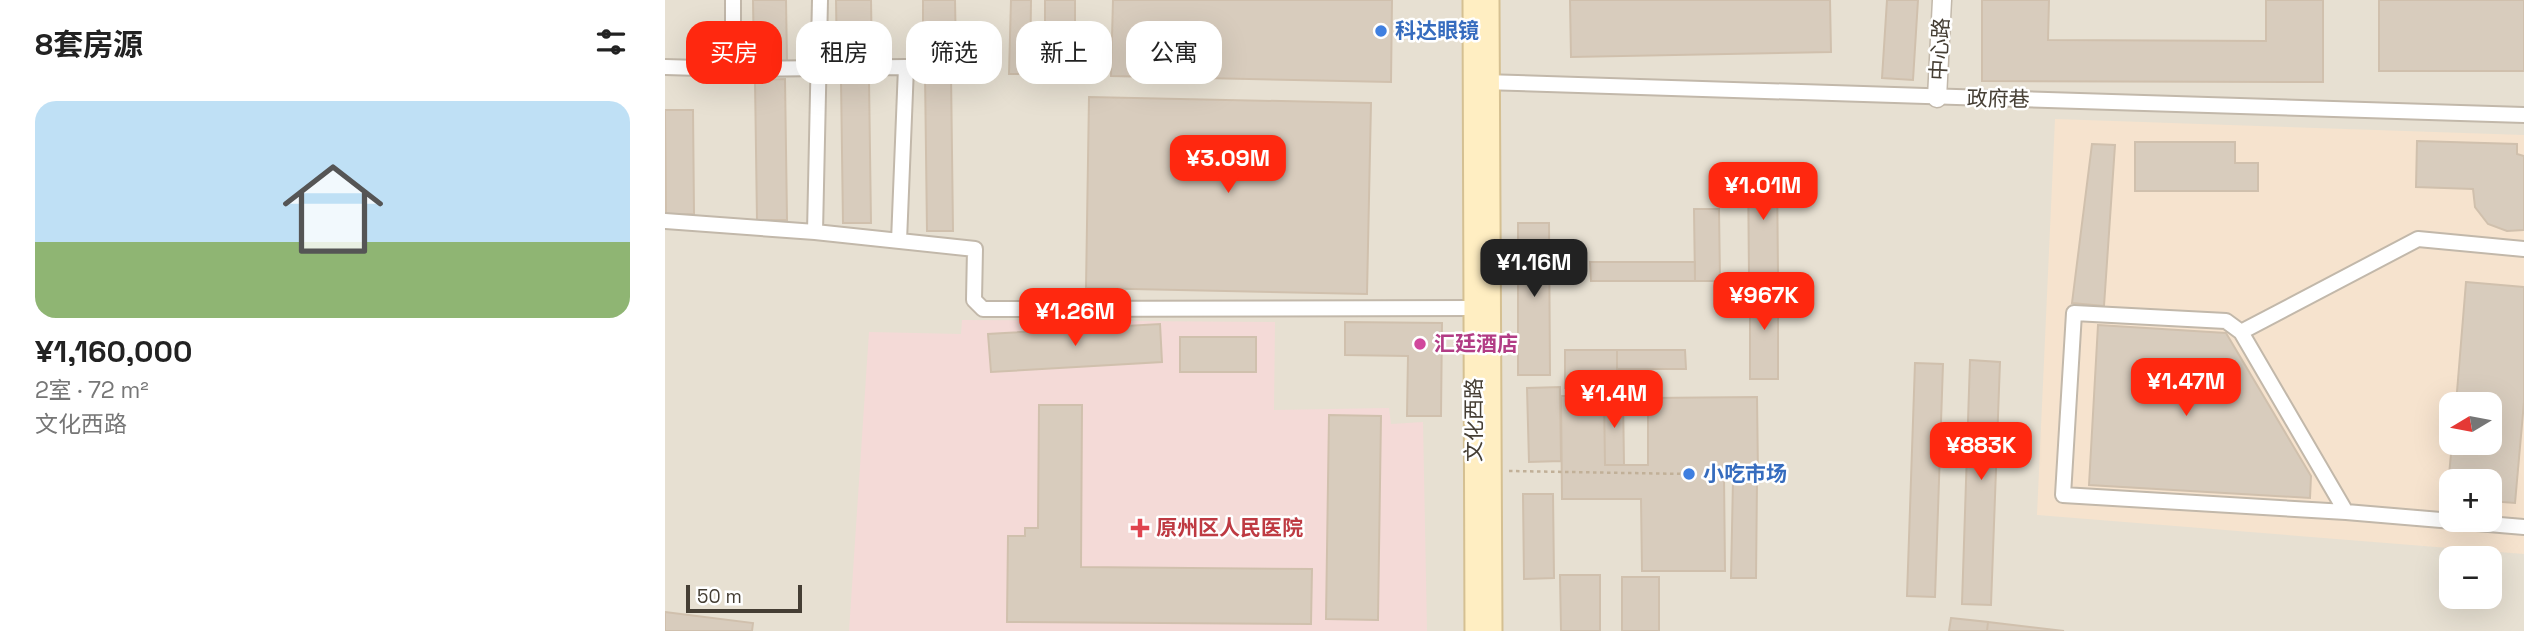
<!DOCTYPE html>
<html lang="zh">
<meta charset="utf-8">
<style>
body{margin:0;font-family:"Space Grotesk","Noto Sans SC",sans-serif;background:#f2f2f2;color:#222;height:100vh;display:flex;flex-direction:column;font-size:26px;white-space:nowrap}
*{box-sizing:border-box;margin:0}
p{font-size:23px;color:#767676}
.icon{flex:none;width:38px;height:38px;fill:none;stroke:currentColor;stroke-width:2;stroke-linecap:round;stroke-linejoin:round}
.map{position:relative;flex:1;overflow:hidden}
.drawer{display:flex;flex-direction:column;background:#fff;width:665px}
.drawer>*{flex:none}
.guide{position:absolute;left:21px;top:21px;width:665px;height:63px;display:flex;gap:14px}
.needle{width:46px;rotate:260deg}
.fabs{position:absolute;left:1774px;top:392px;display:grid;gap:14px}
.fabs a{display:grid;place-items:center;width:63px;height:63px;border-radius:14px;background:#fff;box-shadow:0 7px 28px #0002;font-size:35px}
.scale{position:absolute;left:21px;bottom:18px;width:116px;box-sizing:border-box;padding-left:7px;border:4px solid #453e34;border-top:0;font-size:19px;line-height:24px;white-space:nowrap;color:#453e34;-webkit-text-stroke:5px #fff;paint-order:stroke}
.price{position:absolute;translate:-50% -60px;padding:0 16px;border-radius:14px;background:#ff280f;color:#fff;font-size:23px;line-height:46px;filter:drop-shadow(0 2px 4px #0008)}
.price::after{content:'';position:absolute;left:50%;top:42px;width:21px;height:16px;margin-left:-10px;background:inherit;clip-path:polygon(0 0,100% 0,50% 100%)}
.price.current{background:#222;color:#fff}
ul{padding:0;list-style:none}
li{display:grid;align-content:center;gap:14px;height:371px;padding:0 35px}
li+li{border-top:2px solid #e0e0e0}
li span{display:grid;place-items:center;height:217px;border-radius:21px;color:#555}
li>.icon{margin-inline-start:auto}
span .icon{width:126px;height:126px;fill:#fffc;stroke-width:1}
li b{font-size:30px}
h2{display:flex;justify-content:space-between;align-items:center;height:84px;padding:0 35px;font-size:30px}
.pill{padding:0 24px;border-radius:21px;background:#fff;box-shadow:0 7px 28px #0002;font-size:24px;line-height:63px}
.pill.current{background:#ff280f;color:#fff}
main{display:flex;flex:1;min-height:0}
.map>svg:first-child{display:block}
</style>
<main>
<section class="drawer">
<h2>8套房源<svg class="icon" aria-label="filters" viewBox="0 0 24 24"><path d="M4 7h16M4 17h16"/><circle cx="9" cy="7" r="2"/><circle cx="15" cy="17" r="2"/></svg></h2>
<ul>
<li><span style="background:linear-gradient(#bfe0f5 65%,#8fb573 0)"><svg class="icon" aria-label="home" viewBox="0 0 24 24"><path d="M3 11l9-7 9 7M6 9v11h12V9"/></svg></span><div><b>¥1,160,000</b><p>2室 · 72 m²</p><p>文化西路</p></div></li>
</ul>
</section>
<div class="map">
<svg width="1859" height="631" viewBox="0 0 1859 631">
<rect width="100%" height="100%" fill="#f3eee5"/>
<!-- residential -->
<path fill="#e7e0d2" fill-rule="evenodd" d="M0,0H1859V631H0ZM1787,404H1825V443H1787ZM1787,481H1825V520H1787ZM1787,558H1825V597H1787Z"/>
<!-- commercial -->
<path fill="#f6e3ce" fill-rule="evenodd" d="M1390,119L1859,135V554L1372,515ZM1787,404H1825V443H1787ZM1787,481H1825V520H1787Z"/>
<!-- medical -->
<path fill="#f4dad7" d="M297,320L610,322L609,410L724,408L726,424L758,422L762,631H184L204,332L296,334Z"/>
<!-- building -->
<path fill="#d8ccbd" stroke="#d0c0ad" stroke-width="2" d="M88,0H121L122,64H89Z
M171,0H206L207,63H172Z
M258,0H290L291,54H258Z
M346,0H366L365,74H344Z
M380,0H410V24H380Z
M448,0H727L726,82L446,76Z
M905,0H1165L1166,52L906,57Z
M1222,0H1253L1248,80L1217,78Z
M1317,0H1384L1383,40L1601,41V0H1658V82L1317,81Z
M1714,0H1859V71H1714Z
M260,73H286L288,231H262Z
M120,79L122,220H92L90,80Z
M176,80H204L206,223H178Z
M424,97L706,103L702,294L421,288Z
M0,110H28L29,214L1,215Z
M1752,141L1852,144V154L1859,156V230L1842,231L1823,224L1810,207L1808,189L1751,187Z
M1470,142H1570V163H1593V191H1470Z
M1427,144L1450,145L1439,306L1407,303Z
M1083,167H1112L1113,277H1084Z
M1029,209H1054L1055,281H1030Z
M853,223H884L885,375H853Z
M925,262H1030V281H926Z
M1801,282L1859,287V402L1850,503L1825,501V481H1787V497H1782L1787,443H1825V404H1791Z
M1085,286H1113V379H1085Z
M680,322L777,323L776,416H742L743,356L680,355Z
M495,324L497,362L326,372L323,334Z
M1433,325L1561,333L1646,476L1645,498L1424,485Z
M515,337H591V372H515Z
M900,350H952V388H900Z
M952,350H1020L1021,369H952Z
M1305,360L1335,362L1326,605L1297,604Z
M1250,363L1278,364L1270,597L1242,596Z
M895,387L896,461L864,462L862,388Z
M896,396H939L940,465H983V398L1092,397L1093,475H1059L1060,571H977L976,499H897Z
M939,396H958L959,465H940Z
M374,405H417L416,567L647,569L646,624L342,622L343,536H360V528H373Z
M664,415L716,416L713,620L661,619Z
M1068,480L1092,481L1091,578H1066Z
M858,494H888L889,578L859,579Z
M895,575H935V631H896Z
M957,577H994V631H957Z
M0,612L88,623L87,631H0Z
M1286,618L1323,622L1322,631H1284Z
M1323,622L1399,631H1322Z"/>
<g fill="none" stroke-linecap="round" stroke-linejoin="round">
<!-- minor casing -->
<g stroke="#c2b8aa" stroke-width="18">
<path id="minor" d="M0,67L68,69V0
M68,69L241,67L234,241
M818,82L1859,115
M0,221L150,232L310,249L309,300L318,309L809,308
M150,232L155,0
M1576,332L1753,239L1859,249
M1681,512L1398,495L1409,313L1561,321L1576,332L1681,512L1859,527"/>
</g>
<!-- tertiary casing -->
<g stroke="#c2b8aa" stroke-width="21">
<path id="tertiary" d="M1272,98L1277,0"/>
</g>
<!-- secondary casing -->
<g stroke="#d5c092" stroke-width="23">
<path id="secondary" d="M808,0L810,631
M824,0L827,631"/>
</g>
<!-- path -->
<path stroke="#c1b098" stroke-width="2.5" stroke-dasharray="3.5 3.5" stroke-linecap="butt" d="M844,471L1023,474"/>
<!-- minor -->
<use href="#minor" stroke="#fff" stroke-width="14"/>
<!-- tertiary -->
<use href="#tertiary" stroke="#fff" stroke-width="18"/>
<!-- secondary -->
<use href="#secondary" stroke="#ffeec2" stroke-width="19"/>
</g>
<!-- markers -->
<g fill="#3f7fe0" stroke="#fff" stroke-width="2.5">
<circle cx="716" cy="31" r="7"/>
<circle cx="1024" cy="474" r="7"/>
</g>
<circle fill="#d1479c" stroke="#fff" stroke-width="2.5" cx="755" cy="344" r="7"/>
<path fill="#e0444e" stroke="#fff" stroke-width="2.5" d="M471.5 517.5h7v7h7v7h-7v7h-7v-7h-7v-7h7z"/>
<g text-anchor="middle" stroke-width="5" stroke-linejoin="round" paint-order="stroke">
<!-- shop labels -->
<g font-size="21" font-weight="bold" fill="#366cbe" stroke="#fff" text-anchor="start">
<text x="730" y="38">科达眼镜</text>
<text x="1038" y="481">小吃市场</text>
</g>
<!-- street labels -->
<g font-size="21" fill="#453e34" stroke="#fff">
<text transform="translate(1275 49) rotate(-87)" y="7">中心路</text>
<text transform="translate(1333 99) rotate(1)" y="7">政府巷</text>
<text transform="translate(809 420) rotate(-90)" y="7">文化西路</text>
</g>
<!-- hotel labels -->
<g font-size="21" font-weight="bold" fill="#b23c85" stroke="#fff" text-anchor="start">
<text x="769" y="351">汇廷酒店</text>
</g>
<!-- health labels -->
<g font-size="21" font-weight="bold" fill="#be3a42" stroke="#fff" text-anchor="start">
<text x="491" y="535">原州区人民医院</text>
</g>
</g>
</svg>
<div class="fabs">
<a><svg class="needle" viewBox="-14 -14 28 28"><path d="M0-13l5 13h-10z" fill="#e53935"/><path d="M0 13l5-13h-10z" fill="#767676"/></svg></a>
<a>+</a>
<a>−</a>
</div>
<div class="scale">50 m</div>
<b class="price" style="left:563px;top:195px">¥3.09M</b>
<b class="price" style="left:1098px;top:222px">¥1.01M</b>
<b class="price current" style="left:869px;top:299px">¥1.16M</b>
<b class="price" style="left:1099px;top:332px">¥967K</b>
<b class="price" style="left:410px;top:348px">¥1.26M</b>
<b class="price" style="left:1521px;top:418px">¥1.47M</b>
<b class="price" style="left:949px;top:430px">¥1.4M</b>
<b class="price" style="left:1316px;top:482px">¥883K</b>
<div class="guide">
<a class="pill current">买房</a>
<a class="pill">租房</a>
<a class="pill">筛选</a>
<a class="pill">新上</a>
<a class="pill">公寓</a>
</div>
</div>
</main>
